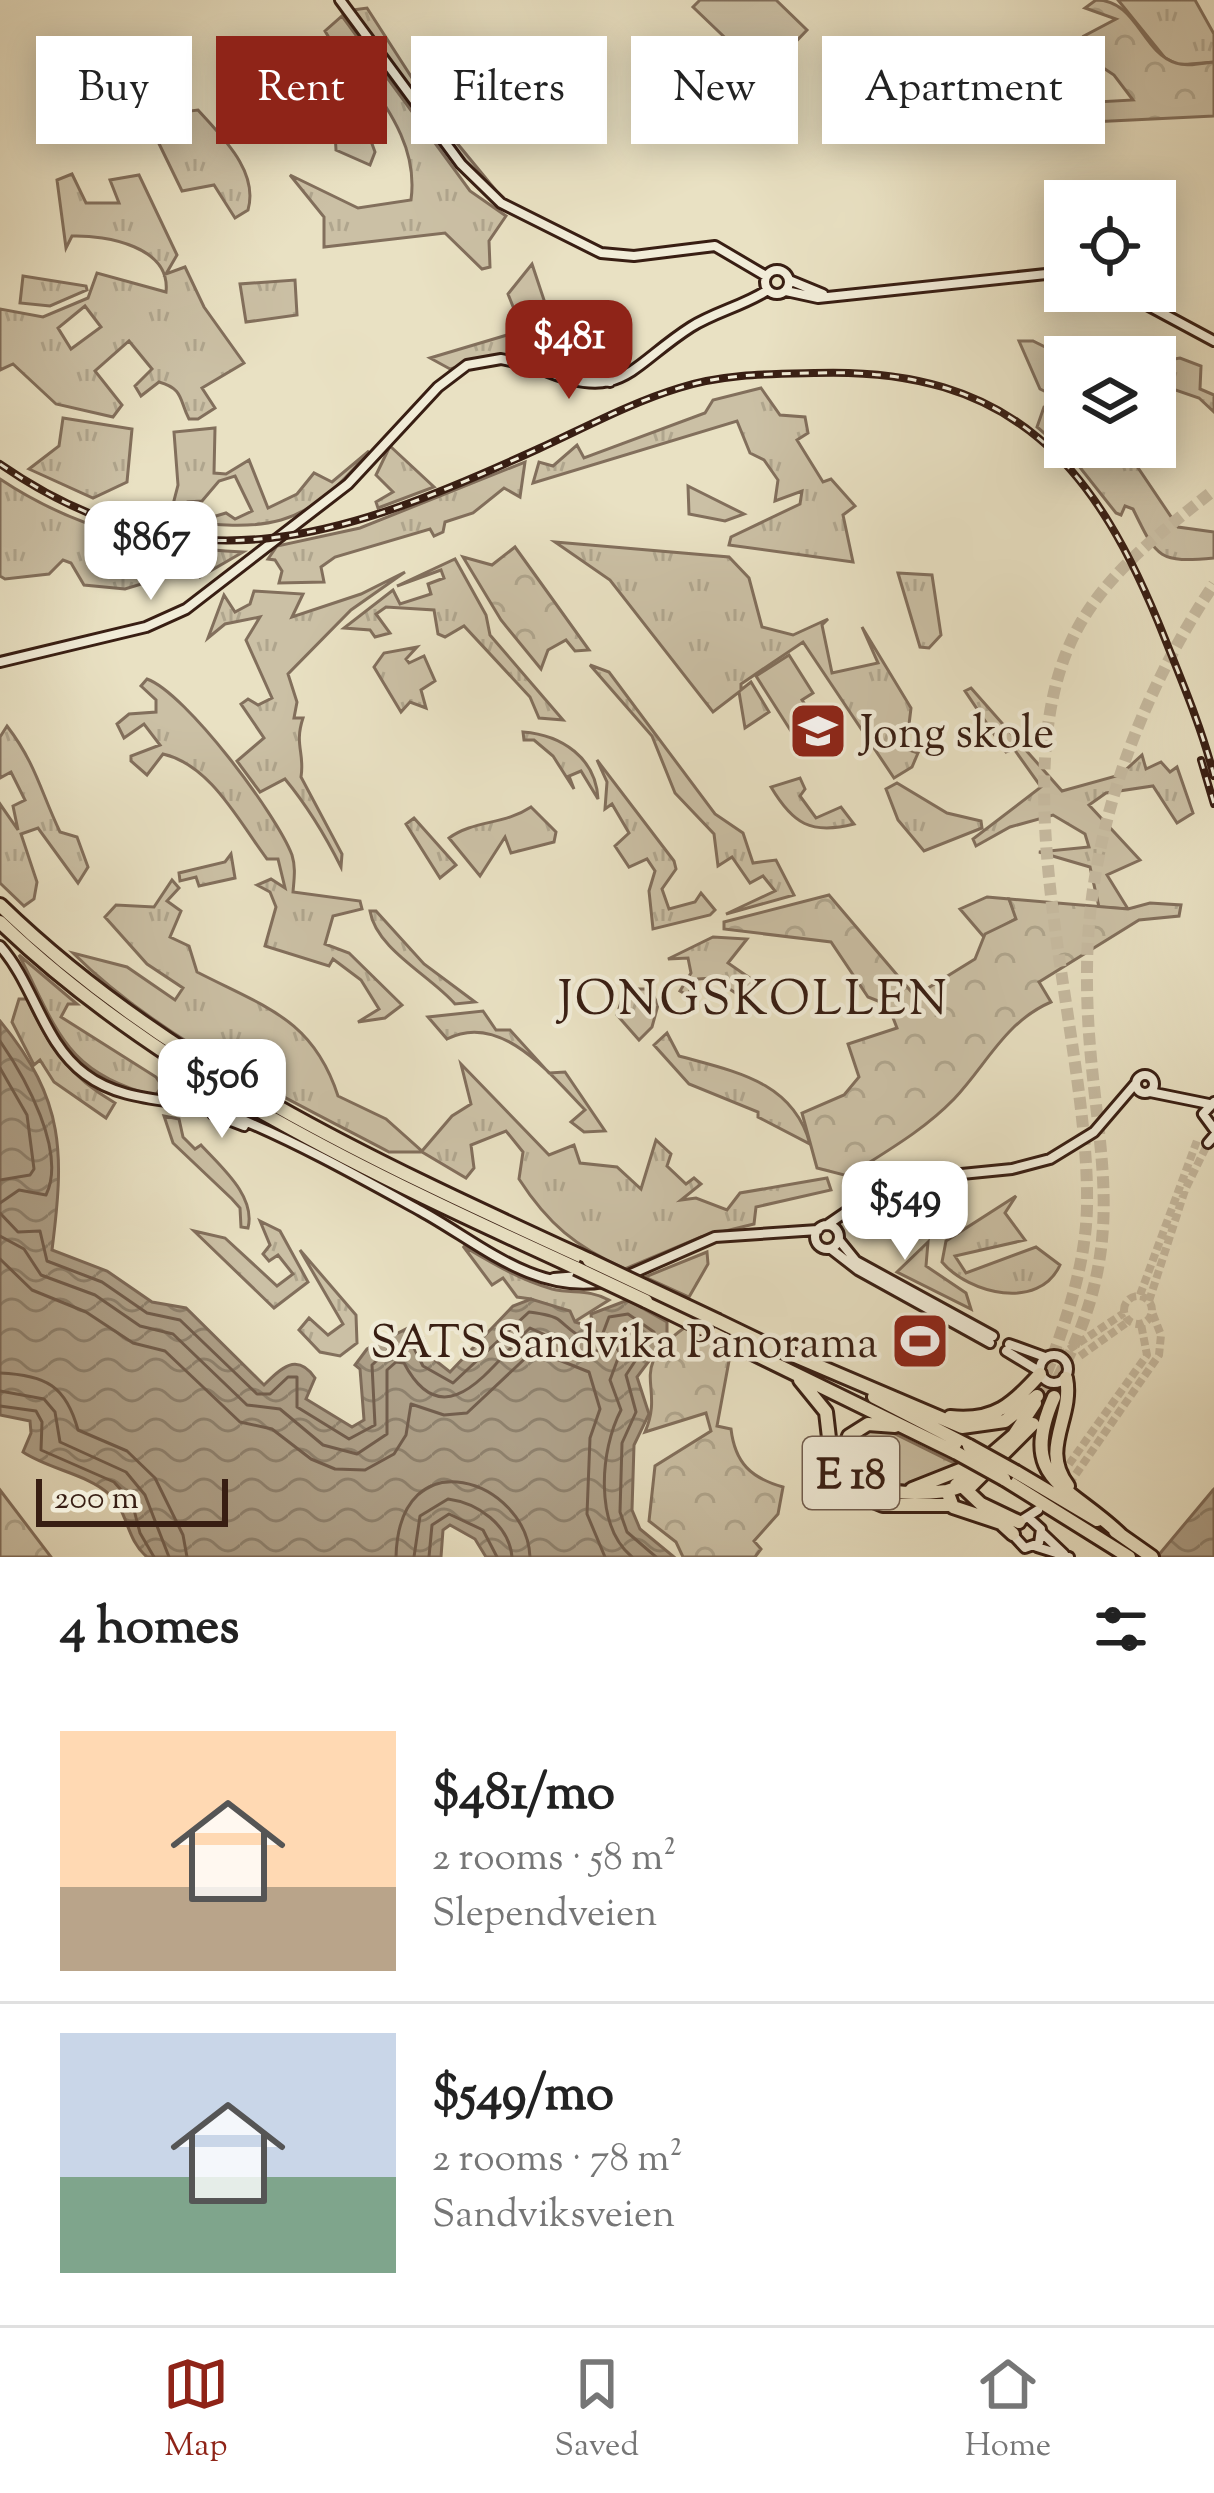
<!DOCTYPE html>
<meta charset="utf-8">
<style>
body{margin:0;font-family:"Sorts Mill Goudy",serif;background:#f2f2f2;color:#222;height:100vh;display:flex;flex-direction:column;font-size:45px;white-space:nowrap}
*{box-sizing:border-box;margin:0}
p{font-size:39px;color:#767676}
.icon{flex:none;width:66px;height:66px;fill:none;stroke:currentColor;stroke-width:2;stroke-linecap:round;stroke-linejoin:round}
.map{position:relative;height:1557px;overflow:hidden}
.sheet{display:flex;flex-direction:column;background:#fff;flex:1}
.sheet>*{flex:none}
.banner{position:absolute;left:36px;top:36px;width:1143px;height:108px;display:flex;gap:24px}
.buttons{position:absolute;left:1044px;top:180px;display:grid;gap:24px}
.buttons a{display:grid;place-items:center;width:132px;height:132px;border-radius:0px;background:#fff;box-shadow:0 6px 30px #0003;font-size:60px}
.scale{position:absolute;left:36px;bottom:30px;width:192px;box-sizing:border-box;padding-left:12px;border:6px solid #381e13;border-top:0;font-size:33px;line-height:42px;white-space:nowrap;color:#381e13;-webkit-text-stroke:9px #f1ecd8;paint-order:stroke}
.price{position:absolute;translate:-50% -102px;padding:0 27px;border-radius:24px;background:#fff;color:#222;font-size:39px;line-height:78px;filter:drop-shadow(0 3px 6px #0008)}
.price::after{content:'';position:absolute;left:50%;top:72px;width:36px;height:27px;margin-left:-18px;background:inherit;clip-path:polygon(0 0,100% 0,50% 100%)}
.price.current{background:#8f2418;color:#fff}
ul{padding:0;list-style:none}
li{display:flex;align-items:center;gap:36px;height:300px;padding:0 60px}
li+li{border-top:3px solid #e0e0e0}
li span{display:grid;place-items:center;flex:none;width:336px;height:240px;border-radius:0px;color:#555}
li>.icon{margin-inline-start:auto}
span .icon{width:144px;height:144px;fill:#fffc;stroke-width:1}
li b{font-size:51px}
h2{display:flex;justify-content:space-between;align-items:center;height:144px;padding:0 60px;font-size:51px}
.chip{padding:0 42px;border-radius:0px;background:#fff;box-shadow:0 6px 30px #0003;font-size:42px;line-height:108px}
.chip.current{background:#8f2418;color:#fff}
.menu{display:flex;justify-content:space-around;align-items:center;height:168px;border-top:3px solid #e0e0e0;background:#fff;font-size:33px;color:#767676}
.menu a{display:grid;justify-items:center;gap:6px}
.menu .current{color:#8f2418}
.map>svg:first-child{display:block}
</style>
<div class="map">
<svg width="1214" height="1557" viewBox="0 0 1214 1557">
<defs>
<pattern id="grass-tufts" width="24" height="20" patternUnits="userSpaceOnUse" patternTransform="scale(3)"><rect width="24" height="20" fill="#cbc0a5"/><path d="M3 7l-1-3M5 7V3M7 7l1-3M15 17l-1-3M17 17v-4M19 17l1-3" fill="none" stroke="#afa58d"/></pattern>
<pattern id="forest-crowns" width="20" height="18" patternUnits="userSpaceOnUse" patternTransform="scale(3)"><rect width="20" height="18" fill="#cbc0a5"/><path d="M2 6a3 3 0 1 1 6 0M12 15a3 3 0 1 1 6 0" fill="none" stroke="#afa58d"/></pattern>
<pattern id="water-waves" width="16" height="10" patternUnits="userSpaceOnUse" patternTransform="scale(3)"><rect width="16" height="10" fill="#ad9f87"/><path d="M0 5q4-4 8 0t8 0" fill="none" stroke="#8e816d"/></pattern>
</defs>
<rect width="100%" height="100%" fill="#e9e1c3"/>
<filter id="stains"><feTurbulence type="fractalNoise" baseFrequency=".00167" numOctaves="4"/><feColorMatrix values="0 0 0 0 .2 0 0 0 0 .09 0 0 0 0 .02 0 0 0 .5 -.17"/></filter>
<radialGradient id="worn" r=".72"><stop offset=".6" stop-color="#630" stop-opacity="0"/><stop offset="1" stop-color="#630" stop-opacity=".3"/></radialGradient>
<!-- grass -->
<path fill="url(#grass-tufts)" stroke="#826f5c" stroke-width="3" fill-rule="evenodd" d="M1118,0H1195L1214,34V62L1179,65L1165,58Z
M367,8L443,126L502,198L473,172L353,10Z
M342,16L470,191L506,216L489,241L490,267L482,269L445,233L324,247V217L290,175L358,208L411,200C419,141 380,100 349,52L340,56L325,31Z
M133,64L148,72L154,90L169,86L182,112L198,110C222,137 259,171 248,210L235,218L214,185L182,191L149,123L148,101Z
M682,86L695,107L649,137L642,127L658,116L652,106Z
M356,128L361,138L367,130L375,152L370,165L336,150L335,133L343,140L342,134Z
M72,174L86,203H119L110,180L139,175L177,255L166,274L185,267L204,307L244,363L202,388L215,408L198,419H189C179,400 184,389 159,382L141,396L135,386L152,369L129,341L95,371L122,405L113,417L56,404L13,364L0,370V309L43,317L88,298L97,273L166,292C171,247 107,235 72,236L66,248L57,180ZM85,306L101,327L71,349L58,328Z
M532,264L545,303L537,335L520,324L508,294Z
M23,276L86,286L87,290L50,306L20,303Z
M295,280L297,315L246,322L240,284Z
M517,332C546,353 584,373 618,355L603,378L497,356L450,369L430,358Z
M1019,341H1033L1065,357V401L1040,389Z
M1164,342L1168,360L1180,358L1201,366L1200,389L1214,395V412L1199,398L1155,383V357H1143L1145,346Z
M761,388L780,415L805,417L808,433L797,440L823,482L831,479L855,506L843,515L853,562L729,545L731,537L800,504L802,491L775,501L778,480L764,460L750,453L737,421L533,483L539,462L553,466L577,445L584,458L705,413L713,400Z
M1054,405L1065,411V447H1124L1178,527L1214,532V558C1158,563 1157,558 1133,509L1125,506L1121,515L1116,513L1071,456L1037,427L1044,407Z
M63,418L132,429L127,482L93,498L29,469L59,446Z
M215,428L214,473L226,474L249,460L268,508L297,494L314,473L332,482L369,451C303,532 267,531 169,520L178,485L174,432ZM235,476L252,511L235,519L226,513L206,519L187,514L188,502L202,501L219,481Z
M390,446L434,487L378,508L376,502L393,492L376,475Z
M525,462L520,497L504,488L473,513L445,522L443,532L434,536L430,529L335,557L321,567L324,582L279,583L282,571L275,560L268,559L277,546L360,528Z
M0,479C75,529 154,548 243,552L200,577L194,568L125,589L84,585L71,563L63,560L49,574L5,579L0,576Z
M688,486L744,514L725,521L689,514Z
M555,542L729,557L749,578L762,627L793,635L828,619L822,625L832,673L878,663L862,627L911,708L906,749L918,753L912,767L894,778L803,642L741,684V690L751,682L769,712L745,728L739,692L713,712L610,580Z
M455,559L486,615L490,635L563,720L539,718L530,697L464,626L445,637L438,634L434,610L386,607L376,614L390,633L375,637L370,630L344,628L393,590L400,604L431,594L428,584L444,578L441,570L397,586Z
M405,572L351,610L288,674L297,702L294,718H303C294,745 305,753 301,777L342,854L341,867C326,837 309,808 285,779L260,792L237,761L264,738L241,704L248,699L258,705L272,698L246,640L260,617L225,624L208,638L224,595L235,612L250,604L254,591L303,594L292,617L361,594Z
M898,573L932,575L941,635L929,648L920,647Z
M417,647L406,659L409,663L424,656L435,681L421,690L426,708L410,702L401,712L374,667L384,653Z
M590,665L609,672L715,814L743,833L753,863L776,860L794,895L726,914L775,891L763,876L750,883L732,857L718,866L714,834L675,793L652,736Z
M147,679C186,693 277,815 292,855C296,868 294,879 293,892L360,901L362,909L333,916L325,944L349,953L402,1005L385,1018L358,1022L379,1009L361,980L333,959L329,966L265,946L276,907L270,892L257,885L271,879L285,888L278,859H267C239,822 211,765 163,754L147,775L131,761V756L160,745L144,724L124,738L117,724L129,714L156,712V700L141,686Z
M971,688L1062,791L1120,775L1142,755L1146,769L1161,762L1170,772L1177,767L1193,813L1177,823L1153,786L1106,793L1089,805L1140,860L1107,875L1128,909L1099,907L1090,867L1039,852L1089,847L1085,834L1053,815L1010,827L976,846L973,839L1041,787L1014,749L1006,752L965,691Z
M7,726C36,764 40,790 60,832L77,837L88,867L78,883L38,828L21,834L37,882L34,899L24,906L0,883V804L18,830L13,806L25,800L11,772L0,778V737Z
M523,732C562,735 596,758 598,799L581,771L569,776L574,789L553,756L534,740H524Z
M597,760L674,861L676,869L662,889L669,909L695,902L701,893L715,910L710,915L653,929L649,891L655,871L647,859L629,867L615,846L629,833L612,804L605,809L607,782Z
M800,778L805,789L800,796L816,818L841,807L854,824C811,835 793,824 771,787Z
M897,783L947,813L981,821L982,828L924,851L898,820L886,789Z
M531,807L556,832L554,842L511,853L505,837L480,876L449,838C474,820 504,825 531,807Z
M414,818L456,865L440,878L406,824Z
M231,854L235,878L199,886L196,877L180,881L179,873L225,862Z
M172,880L179,888L167,901L181,911L170,937L189,946L197,972C265,1007 313,1019 338,1096L386,1119L422,1151L452,1116L471,1104L461,1064L549,1155L574,1145L580,1163L617,1167L641,1189L656,1140L671,1154L667,1166L686,1184L694,1178L701,1184L681,1200L696,1198L727,1210L740,1193L827,1178L831,1190L756,1207L754,1224L701,1237L625,1269C576,1247 548,1224 519,1179L523,1152L506,1131L471,1145L474,1168L466,1178L422,1152H389C278,1093 162,1041 73,953L127,967L175,1000L183,988L147,964L105,917L116,905L154,907Z
M987,897L1009,899L1017,918L984,937L960,909Z
M370,911H376L424,964L475,1002L455,1004C431,976 376,949 370,911Z
M713,937L747,939L728,963L754,981L743,998L713,978L698,979L687,995L680,991L691,973L688,958L668,959Z
M19,955L77,1004H68L61,1017L156,1077L162,1086L155,1096C65,1073 58,1031 19,955Z
M625,989H650L658,1005L652,1027L639,1040L617,1015Z
M19,999H27C49,1048 69,1076 115,1103L106,1118L54,1082L40,1060L34,1065L12,1022Z
M483,1011L496,1030H510L549,1073L565,1072L605,1131L584,1132L571,1122L585,1110C551,1075 501,1011 447,1039L428,1017Z
M667,1033L679,1056C737,1072 793,1082 810,1144L758,1117V1112L689,1084L654,1045Z
M164,1116L179,1119L183,1137L195,1149L201,1145C221,1167 256,1196 248,1228L241,1227L240,1208L232,1199L173,1143Z
M1016,1196L1005,1213L1025,1240L955,1256L966,1273L1036,1247L1060,1265C1039,1311 969,1294 942,1262L946,1241Z
M260,1221L280,1231L308,1282L274,1308L194,1231L225,1238L277,1286L293,1274L278,1255L269,1261L263,1254L270,1245Z
M928,1242L926,1266L966,1293L971,1309L897,1272Z
M463,1246C492,1263 520,1280 552,1289C573,1294 589,1289 609,1300L574,1322L531,1299L517,1297L503,1278L492,1285Z
M300,1250L356,1315L357,1343L340,1356L320,1352L299,1330L309,1318L328,1335L343,1324Z
M885,1429L960,1466C923,1482 882,1504 851,1465L848,1448L860,1431Z"/>
<!-- forest -->
<path fill="url(#forest-crowns)" stroke="#826f5c" stroke-width="3" d="M1096,0C1137,0 1142,53 1176,63C1187,67 1202,63 1214,62V116L1070,123L1021,139L1017,109L1038,94L1065,88L1079,103L1133,100L1114,75L1093,61L1097,53L1084,36L1116,19L1085,8Z
M515,547L589,650L575,651L566,640L548,650L541,669L501,620L463,557L492,565Z
M829,895L915,996L975,959L985,934L1016,919L1009,899L1128,909L1150,903L1181,905L1179,916L1139,920L1039,982L1051,1002C1005,1022 987,1064 954,1099C923,1131 885,1152 848,1176L817,1168L802,1113L844,1095L859,1077L848,1044L897,1028L888,1005L868,997L831,942L724,929V922Z
M707,1252L708,1264L689,1297L645,1277Z
M684,1328L731,1350L717,1426L731,1429C735,1463 751,1478 783,1487L778,1514L754,1541L761,1549L755,1557H683L676,1542L649,1521L655,1466L711,1431L706,1413L645,1432C666,1384 625,1371 684,1328Z
M0,1490L51,1557H0Z"/>
<!-- pitch -->
<path fill="#cbc0a5" stroke="#826f5c" stroke-width="3" d="M700,0H776L807,30L764,75L693,7Z
M789,655L813,693L802,700L823,731L803,750L756,676Z"/>
<!-- water -->
<path fill="url(#water-waves)" stroke="#7e6b59" stroke-width="3" d="M0,1021C66,1101 64,1154 52,1250L107,1271L152,1302L186,1308L264,1385C281,1368 297,1352 315,1378L306,1399L352,1427L364,1420L360,1369L355,1365L367,1349L408,1328L423,1337L431,1357L450,1372L513,1306L531,1299L570,1311L575,1322L592,1327L591,1314L628,1300L667,1322V1337L637,1377L649,1414L634,1445L632,1510L640,1529L674,1557H486L475,1539L450,1525L443,1530L441,1557H147C125,1538 129,1512 109,1494C87,1474 48,1469 23,1452L31,1433L30,1421L0,1415Z
M1214,1489V1557H1157L1213,1490Z"/>
<g fill="none" stroke-linecap="round" stroke-linejoin="round">
<!-- shore -->
<path stroke="#725e4d" stroke-width="3" d="M0,1041C25,1077 67,1152 46,1195L19,1190L0,1203
M0,1068L27,1115L34,1169L30,1175L0,1180
M0,1213L18,1232L40,1231L47,1261L102,1282L147,1313L180,1320L257,1394H270L288,1377H297V1407L349,1439L375,1425L372,1365L389,1349L411,1342L423,1366L453,1383L529,1312C537,1313 553,1315 559,1320C574,1332 582,1345 603,1333L609,1317L628,1314L654,1332L626,1375L636,1412L622,1443L620,1512L627,1532L656,1557
M0,1236L24,1249L41,1275L95,1295L140,1326L173,1334L247,1405L280,1409L323,1445L357,1454L387,1434V1370L396,1362L404,1363C446,1443 494,1361 530,1328L585,1353L616,1347L620,1353L610,1380L621,1410C600,1450 594,1525 632,1557
M0,1259L32,1290L86,1312L133,1343L165,1351L240,1422L272,1429L311,1459L335,1469L365,1470L394,1454L406,1435L411,1404L444,1415L467,1413L534,1350L589,1372L600,1409L590,1438L587,1514L605,1557
M0,1373C46,1375 66,1386 78,1430L127,1451L155,1478L183,1535L187,1557
M0,1391L44,1399L55,1412L60,1442L126,1472L145,1495L169,1557
M0,1406L36,1411L42,1422L41,1450L114,1482L132,1502L140,1533L154,1557
M396,1557C399,1435 527,1481 530,1557
M414,1557L420,1516L448,1499C478,1503 509,1525 512,1557
M429,1557L432,1525L449,1514L483,1530L497,1557"/>
<!-- secondary-tunnel -->
<path stroke="#c6baa0" stroke-width="8" stroke-dasharray="8 4" stroke-linecap="butt" d="M1140,1295L1198,1138
M1124 1310a14 14 0 1 1 28 0a14 14 0 1 1-28 0Z
M1149,1301L1185,1190L1208,1143
M1059,1356L1124,1313
M1080,1356L1129,1321
M1062,1474L1147,1355L1141,1324
M1069,1484L1159,1355L1161,1335L1152,1312"/>
<!-- highway-tunnel -->
<path stroke="#c6baa0" stroke-width="12" stroke-dasharray="12 6" stroke-linecap="butt" d="M1040,1390C1062,1333 1086,1269 1087,1206C1090,1035 994,775 1080,624C1112,568 1164,530 1214,490
M1049,1394C1145,1228 1085,1141 1087,969C1088,833 1139,696 1214,584"/>
<!-- secondary casing -->
<g stroke="#381e13" stroke-width="14">
<path id="secondary" d="M340,0L461,164L501,203L601,253L634,256L715,246L766,276
M765 282a12 12 0 1 1 24 0a12 12 0 1 1-24 0Z
M789,280L823,294
M786,291L818,298L1065,272
M1121,291L1214,341
M541,369C622,404 630,366 691,327C715,312 743,306 768,290
M0,662L146,627L186,609L348,484L438,387L467,365L501,359L610,382
M0,946C34,984 43,1043 85,1074C128,1107 186,1096 233,1116C297,1142 361,1178 421,1211C479,1243 534,1294 604,1282
M1136 1084a9 9 0 1 1 18 0a9 9 0 1 1-18 0Z
M1150,1092L1209,1104
M1214,1102L1203,1114L1214,1129
M213,1114L244,1126
M1208,1143L1214,1136
M815 1237a12 12 0 1 1 24 0a12 12 0 1 1-24 0Z
M827,1225L891,1181L1012,1169L1050,1159L1094,1132L1136,1083
M839,1240L856,1261L993,1336
M831,1249L858,1270L990,1343
M624,1277L715,1237L818,1230
M554,1278L616,1273
M1009,1344L1045,1357
M1006,1351L1039,1371
M1040 1369a14 14 0 1 1 28 0a14 14 0 1 1-28 0Z
M1019,1522L1038,1510
M1042,1533L1064,1554
M1013,1535L1025,1548L1039,1543L1041,1529L1030,1519
M1037,1547L1069,1557"/>
</g>
<!-- highway casing -->
<g stroke="#381e13" stroke-width="18">
<path id="highway" d="M0,905C168,1068 380,1164 589,1260
M0,922C161,1077 375,1176 576,1268
M646,1301L957,1453
M718,1321L780,1351
M774,1347L962,1427L1005,1421L1037,1396
M1066,1378C1074,1418 1039,1448 1068,1486
M800,1380L826,1412L832,1464L854,1493L883,1505H949
M874,1397L969,1446
M1054,1397C1017,1481 1068,1484 1121,1535
M950,1417C994,1422 1013,1404 1040,1374
M895,1426L868,1424L849,1436C824,1498 911,1495 947,1491
M1016,1472L1097,1520
M1004,1479L1129,1557
M956,1485L1014,1435L1035,1403
M912,1489L965,1468
M967,1490L1033,1424
M1115,1531L1152,1557
M1013,1534L1001,1523L953,1507L947,1491L962,1486L981,1504L1019,1522"/>
</g>
<!-- secondary -->
<use href="#secondary" stroke="#f1ecd8" stroke-width="8"/>
<!-- highway -->
<use href="#highway" stroke="#e9e1c3" stroke-width="12"/>
<!-- rail casing -->
<g stroke="#381e13" stroke-width="8">
<path id="rail" d="M0,464C189,595 347,536 538,449C584,428 630,403 679,388C723,374 768,374 814,373C1014,366 1097,466 1165,639C1183,684 1202,729 1214,776
M1201,760L1214,804"/>
</g>
<!-- rail -->
<use href="#rail" stroke="#f1ecd8" stroke-width="3" stroke-dasharray="9" stroke-linecap="butt"/>
<!-- highway-bridge casing -->
<g stroke="#381e13" stroke-width="18" stroke-linecap="butt">
<path id="highway-bridge" d="M589,1260L718,1321
M576,1268L646,1301
M969,1446L1016,1472
M957,1453L1004,1479"/>
</g>
<!-- highway-bridge -->
<use href="#highway-bridge" stroke="#e9e1c3" stroke-width="12"/>
</g>
<!-- icons -->
<defs>
<g id="school-square" transform="scale(3)"><rect x="-9" y="-9" width="18" height="18" rx="4" fill="#8f2418" stroke="#f1ecd8"/><path d="M0-5L7-2L0 1L-7-2ZM-4 1L0 2.5L4 1V4Q0 6-4 4Z" fill="#fff"/></g>
<g id="stadium-square" transform="scale(3)"><rect x="-9" y="-9" width="18" height="18" rx="4" fill="#8f2418" stroke="#f1ecd8"/><path d="M0-5a6.5 5 0 1 0 0 10a6.5 5 0 1 0 0-10ZM-3.5-1.8h7v3.6h-7Z" fill="#fff"/></g>
</defs>
<g fill-rule="evenodd">
<use href="#school-square" x="818" y="731"/>
<use href="#stadium-square" x="920" y="1341"/>
</g>
<g text-anchor="middle" stroke-width="9" stroke-linejoin="round" paint-order="stroke">
<!-- shield labels -->
<rect fill="#f1ecd8" stroke="#705c4e" stroke-width="3" x="803" y="1437" width="96" height="72" rx="9"/>
<g font-size="42" font-weight="bold" fill="#381e13">
<text x="851" y="1488">E 18</text>
</g>
<!-- poi labels -->
<g font-size="45" fill="#381e13" stroke="#f1ecd8" text-anchor="start">
<text x="860" y="747">Jong skole</text>
<text x="878" y="1357" text-anchor="end">SATS Sandvika Panorama</text>
</g>
<!-- neighbourhood labels -->
<g font-size="48" letter-spacing="3" fill="#381e13" stroke="#f1ecd8">
<text x="754" y="1014">JONGSKOLLEN</text>
</g>
</g>
<rect width="100%" height="100%" filter="url(#stains)"/>
<rect width="100%" height="100%" fill="url(#worn)"/>
</svg>
<div class="buttons">
<a><svg class="icon" aria-label="locate" viewBox="0 0 24 24"><circle cx="12" cy="12" r="6"/><path d="M12 2v4M12 18v4M2 12h4M18 12h4"/></svg></a>
<a><svg class="icon" aria-label="layers" viewBox="0 0 24 24"><path d="M12 4l9 5-9 5-9-5zM3 14l9 5 9-5"/></svg></a>
</div>
<div class="scale">200 m</div>
<b class="price current" style="left:569px;top:402px">$481</b>
<b class="price" style="left:151px;top:603px">$867</b>
<b class="price" style="left:222px;top:1141px">$506</b>
<b class="price" style="left:905px;top:1263px">$549</b>
<div class="banner">
<a class="chip">Buy</a>
<a class="chip current">Rent</a>
<a class="chip">Filters</a>
<a class="chip">New</a>
<a class="chip">Apartment</a>
</div>
</div>
<section class="sheet">
<h2>4 homes<svg class="icon" aria-label="filters" viewBox="0 0 24 24"><path d="M4 7h16M4 17h16"/><circle cx="9" cy="7" r="2"/><circle cx="15" cy="17" r="2"/></svg></h2>
<ul>
<li><span style="background:linear-gradient(#ffd9b3 65%,#b9a48a 0)"><svg class="icon" aria-label="home" viewBox="0 0 24 24"><path d="M3 11l9-7 9 7M6 9v11h12V9"/></svg></span><div><b>$481/mo</b><p>2 rooms · 58 m²</p><p>Slependveien</p></div></li>
<li><span style="background:linear-gradient(#c9d6e8 60%,#7fa58c 0)"><svg class="icon" aria-label="home" viewBox="0 0 24 24"><path d="M3 11l9-7 9 7M6 9v11h12V9"/></svg></span><div><b>$549/mo</b><p>2 rooms · 78 m²</p><p>Sandviksveien</p></div></li>
</ul>
</section>
<nav class="menu">
<a class="current"><svg class="icon" aria-label="map" viewBox="0 0 24 24"><path d="M3 6l6-2 6 2 6-2v14l-6 2-6-2-6 2zM9 4v14M15 6v14"/></svg>Map</a>
<a><svg class="icon" aria-label="saved" viewBox="0 0 24 24"><path d="M7 4h10v16l-5-4-5 4z"/></svg>Saved</a>
<a><svg class="icon" aria-label="home" viewBox="0 0 24 24"><path d="M3 11l9-7 9 7M6 9v11h12V9"/></svg>Home</a>
</nav>
